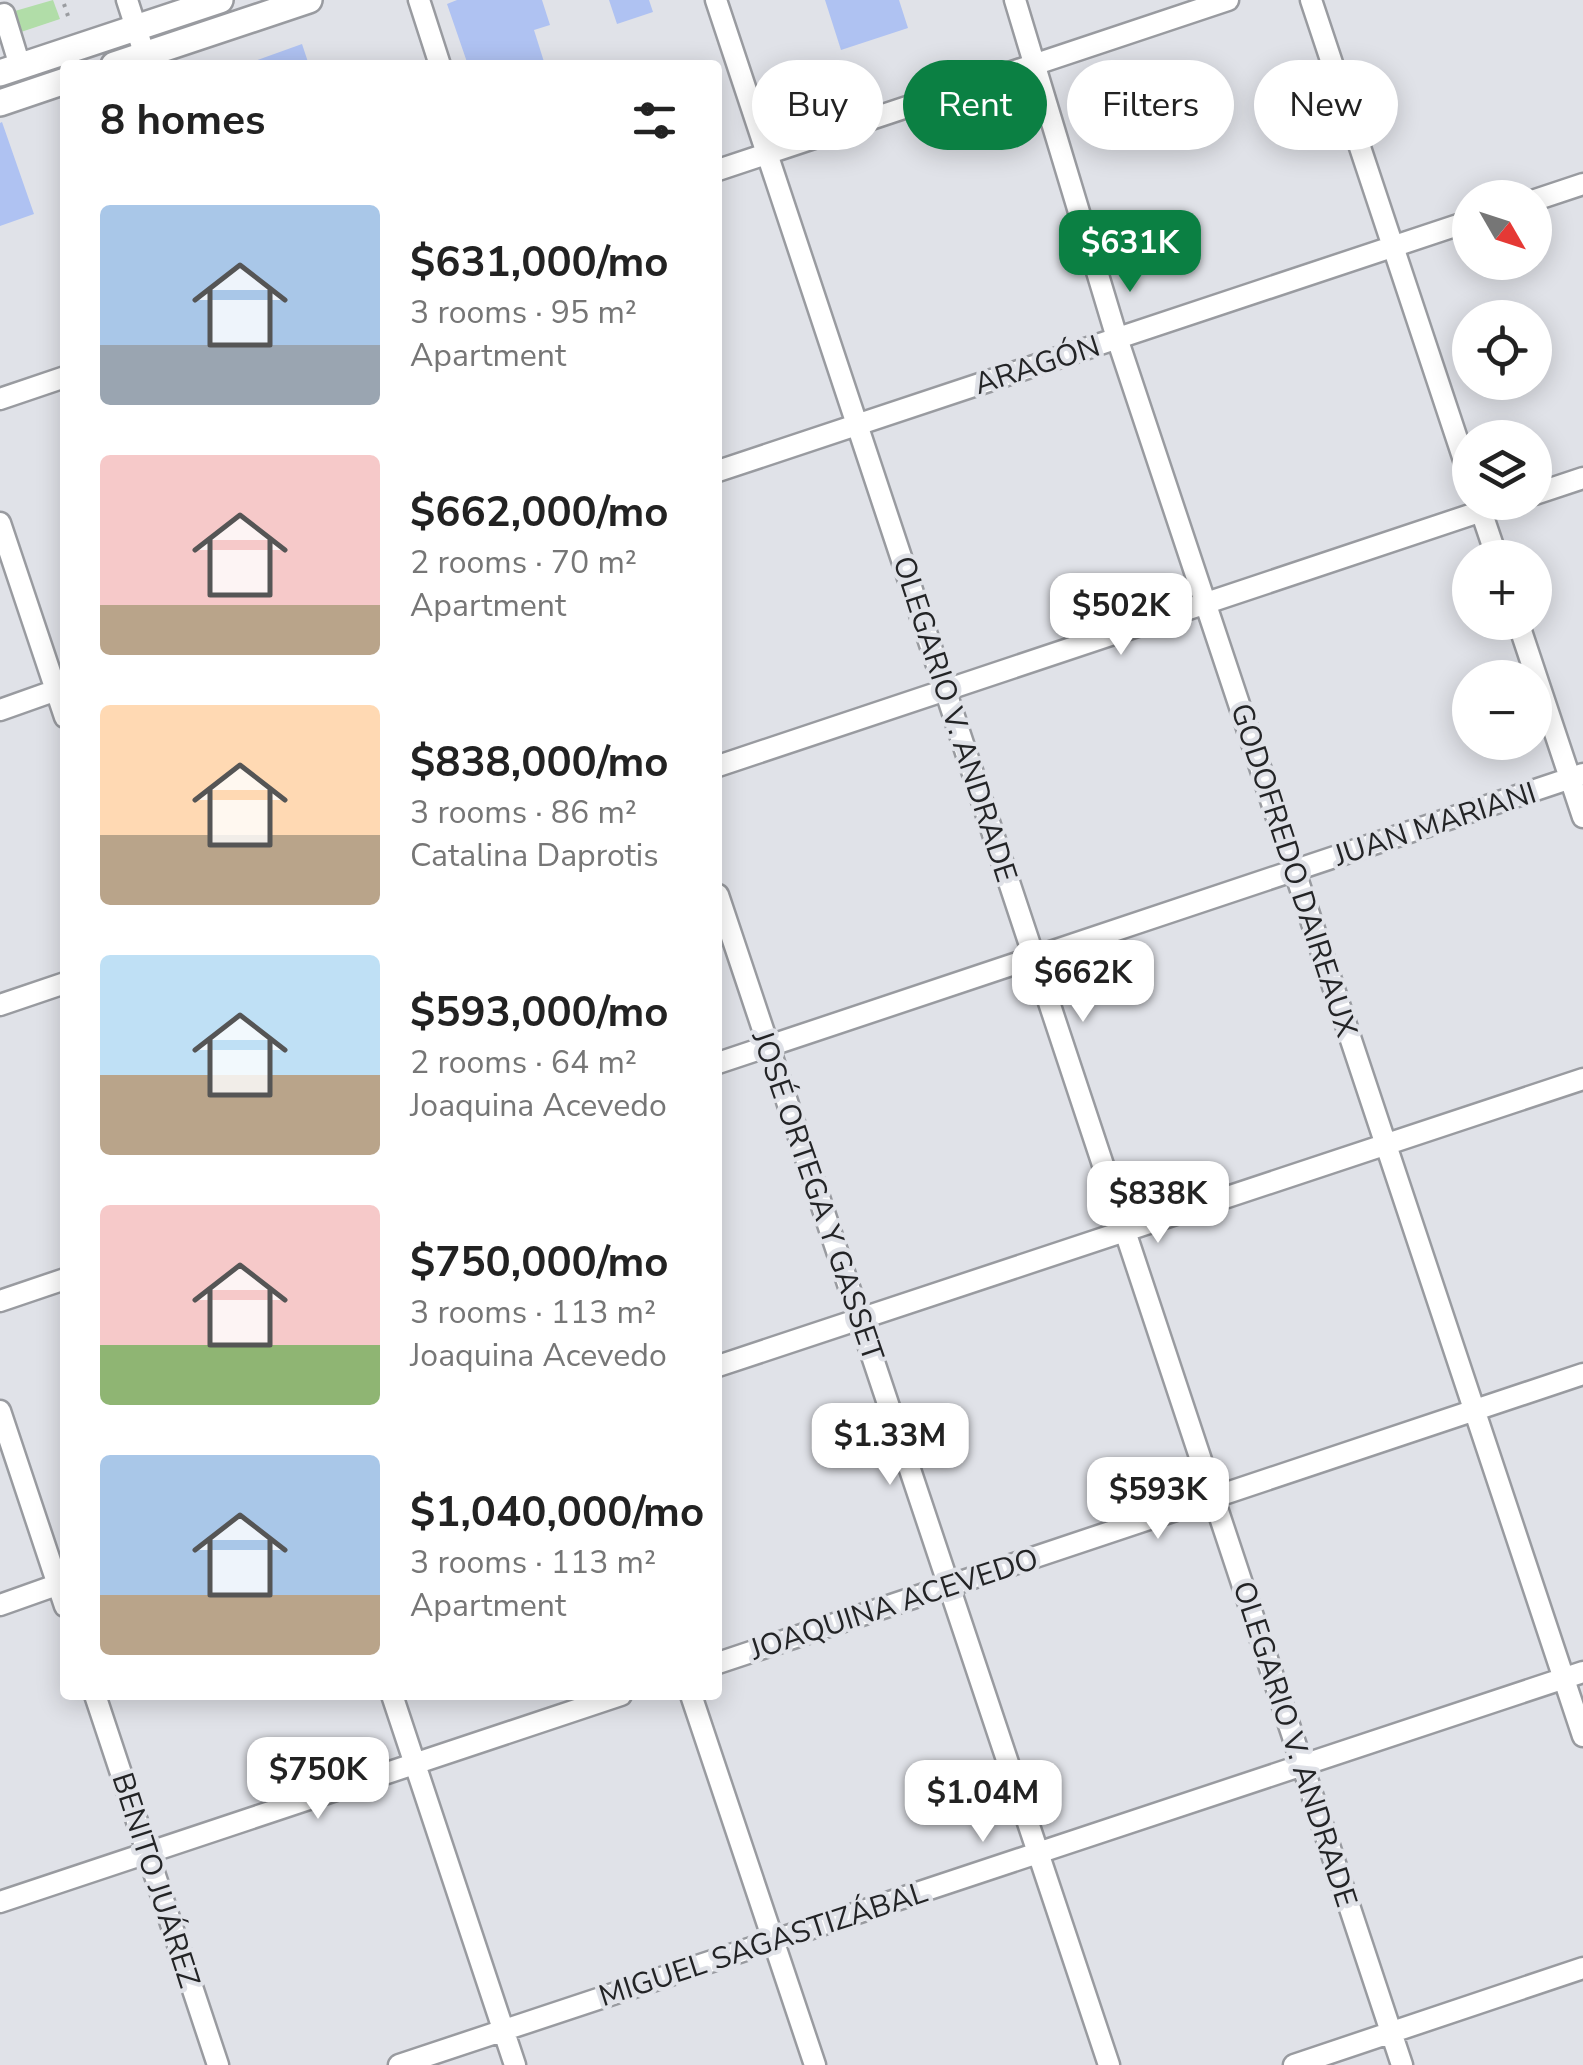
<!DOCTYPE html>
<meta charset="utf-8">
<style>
body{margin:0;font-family:"Nunito Sans",sans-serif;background:#f2f2f2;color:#222;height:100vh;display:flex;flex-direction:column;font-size:38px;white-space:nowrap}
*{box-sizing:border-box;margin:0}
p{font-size:32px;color:#767676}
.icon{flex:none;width:55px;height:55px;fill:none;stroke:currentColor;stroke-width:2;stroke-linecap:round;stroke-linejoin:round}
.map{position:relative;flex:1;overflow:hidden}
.sheet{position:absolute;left:60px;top:60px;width:662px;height:1640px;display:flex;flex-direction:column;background:#fff;border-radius:10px;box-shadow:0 5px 25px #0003}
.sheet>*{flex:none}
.hud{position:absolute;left:752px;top:60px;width:680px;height:90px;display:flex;gap:20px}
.needle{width:65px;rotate:129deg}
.tools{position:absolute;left:1452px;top:180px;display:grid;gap:20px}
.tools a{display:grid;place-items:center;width:100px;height:100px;border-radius:50%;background:#fff;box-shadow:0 5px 25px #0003;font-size:50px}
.price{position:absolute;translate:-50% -85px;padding:0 22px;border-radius:20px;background:#fff;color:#222;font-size:32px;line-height:65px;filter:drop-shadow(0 2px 5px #0008)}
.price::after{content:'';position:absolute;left:50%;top:60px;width:30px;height:22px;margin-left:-15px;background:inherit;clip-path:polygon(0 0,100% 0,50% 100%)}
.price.on{background:#0b8043;color:#fff}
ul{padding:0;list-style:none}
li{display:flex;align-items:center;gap:30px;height:250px;padding:0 40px}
li span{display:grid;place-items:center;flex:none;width:280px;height:200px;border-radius:10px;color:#555}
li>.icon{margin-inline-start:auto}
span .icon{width:120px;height:120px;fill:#fffc;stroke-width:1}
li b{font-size:42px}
h2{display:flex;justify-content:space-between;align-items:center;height:120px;padding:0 40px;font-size:42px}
.pill{padding:0 35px;border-radius:45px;background:#fff;box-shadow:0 5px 25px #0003;font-size:35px;line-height:90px}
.pill.on{background:#0b8043;color:#fff}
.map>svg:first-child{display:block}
</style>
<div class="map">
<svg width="1583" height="2065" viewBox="0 0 1583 2065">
<rect width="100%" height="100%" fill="#e0e2e8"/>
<!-- green -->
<path fill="#b1dda8" d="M53,0L60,19L15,34L8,13Z"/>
<!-- building -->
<path fill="#afc2f2" d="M457,0H542L550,25L534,30L545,65H468L447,4Z
M609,0H649L653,12L617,24Z
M825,0H899L908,28L841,50Z
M302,44L309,65H249V63Z
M2,122L34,214L0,226V123Z"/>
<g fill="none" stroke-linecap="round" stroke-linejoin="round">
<!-- minor casing -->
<g stroke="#999ba0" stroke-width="25">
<path id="minor" d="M127,0L148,65
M419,0L440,65
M716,0L1402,2065
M1015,0L1117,338L1583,1736
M1311,0L1470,478
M4,14L20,66
M718,170L1228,0
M1535,200L1583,184
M0,399L65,377
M718,471L1470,221
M1535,494L1583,478
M1478,502L1497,558
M0,523L65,717
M1518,622L1583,817
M0,710L65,687
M718,766L1509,502
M718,895L1109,2065
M0,1005L65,983
M718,1063L1583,774
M0,1301L65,1279
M718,1366L1583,1079
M0,1411L65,1606
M0,1605L65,1582
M718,1663L1583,1374
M95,1695L218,2065
M392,1695L515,2065
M691,1695L815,2065
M0,1902L621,1695
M399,2065L1583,1672
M1294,2065L1583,1968"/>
</g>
<!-- major casing -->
<g stroke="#999ba0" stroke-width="30">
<path id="major" d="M114,65L309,0
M0,73L220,0
M0,103L65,81"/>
</g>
<!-- path -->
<path stroke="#9a9ca0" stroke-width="4" stroke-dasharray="5 5" stroke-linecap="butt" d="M64,4L65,7
M67,13L68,16"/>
<!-- minor -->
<use href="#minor" stroke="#fff" stroke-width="20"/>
<!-- major -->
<use href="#major" stroke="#fff" stroke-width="25"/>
</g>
<g text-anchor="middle" stroke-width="9" stroke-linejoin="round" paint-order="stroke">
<!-- street labels -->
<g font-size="30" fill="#232426" stroke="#e0e2e8">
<text transform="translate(1037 365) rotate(-18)" y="10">ARAGÓN</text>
<text transform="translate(955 719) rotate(72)" y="10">OLEGARIO V. ANDRADE</text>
<text transform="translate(1435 824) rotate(-18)" y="10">JUAN MARIANI</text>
<text transform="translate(1294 870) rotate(72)" y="10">GODOFREDO DAIREAUX</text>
<text transform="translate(818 1196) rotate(71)" y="10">JOSÉ ORTEGA Y GASSET</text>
<text transform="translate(894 1604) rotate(-18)" y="10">JOAQUINA ACEVEDO</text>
<text transform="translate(1295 1744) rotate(72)" y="10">OLEGARIO V. ANDRADE</text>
<text transform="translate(156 1880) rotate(72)" y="10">BENITO JUÁREZ</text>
<text transform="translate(763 1944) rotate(-18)" y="10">MIGUEL SAGASTIZÁBAL</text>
</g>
</g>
</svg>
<div class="tools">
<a><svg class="needle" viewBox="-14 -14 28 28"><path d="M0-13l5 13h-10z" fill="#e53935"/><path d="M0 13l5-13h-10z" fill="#767676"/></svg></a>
<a><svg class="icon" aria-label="locate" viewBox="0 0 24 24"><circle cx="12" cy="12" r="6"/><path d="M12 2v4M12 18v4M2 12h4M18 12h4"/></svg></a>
<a><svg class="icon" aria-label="layers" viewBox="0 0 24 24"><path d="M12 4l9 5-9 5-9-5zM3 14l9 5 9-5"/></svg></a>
<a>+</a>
<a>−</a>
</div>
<b class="price on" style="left:1130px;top:295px">$631K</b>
<b class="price" style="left:1121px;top:658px">$502K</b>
<b class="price" style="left:1083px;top:1025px">$662K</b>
<b class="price" style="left:1158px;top:1246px">$838K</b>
<b class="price" style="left:890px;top:1488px">$1.33M</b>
<b class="price" style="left:1158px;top:1542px">$593K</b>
<b class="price" style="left:318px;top:1822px">$750K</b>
<b class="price" style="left:983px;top:1845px">$1.04M</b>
<div class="hud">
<a class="pill">Buy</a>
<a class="pill on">Rent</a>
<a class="pill">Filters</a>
<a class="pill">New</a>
</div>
<section class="sheet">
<h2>8 homes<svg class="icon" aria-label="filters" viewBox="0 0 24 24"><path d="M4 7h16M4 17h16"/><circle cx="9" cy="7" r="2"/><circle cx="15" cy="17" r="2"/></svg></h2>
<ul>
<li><span style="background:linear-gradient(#a9c7e8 70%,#9aa5b1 0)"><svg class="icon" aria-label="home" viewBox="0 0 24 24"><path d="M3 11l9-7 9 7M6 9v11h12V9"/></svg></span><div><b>$631,000/mo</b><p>3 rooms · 95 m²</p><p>Apartment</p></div></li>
<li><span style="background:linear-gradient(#f6c9c9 75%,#b9a48a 0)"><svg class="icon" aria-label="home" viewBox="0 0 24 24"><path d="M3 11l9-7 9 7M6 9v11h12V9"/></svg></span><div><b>$662,000/mo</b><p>2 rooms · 70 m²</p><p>Apartment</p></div></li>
<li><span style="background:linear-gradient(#ffd9b3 65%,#b9a48a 0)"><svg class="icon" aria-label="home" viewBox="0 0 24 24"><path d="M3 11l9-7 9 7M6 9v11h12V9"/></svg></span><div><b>$838,000/mo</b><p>3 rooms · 86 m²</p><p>Catalina Daprotis</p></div></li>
<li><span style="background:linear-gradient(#bfe0f5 60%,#b9a48a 0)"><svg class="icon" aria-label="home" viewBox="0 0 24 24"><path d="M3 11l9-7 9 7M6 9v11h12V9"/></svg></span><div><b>$593,000/mo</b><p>2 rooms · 64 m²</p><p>Joaquina Acevedo</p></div></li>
<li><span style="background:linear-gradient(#f6c9c9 70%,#8fb573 0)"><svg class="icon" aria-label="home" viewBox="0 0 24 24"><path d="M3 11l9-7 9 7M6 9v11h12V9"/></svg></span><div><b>$750,000/mo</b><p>3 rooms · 113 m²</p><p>Joaquina Acevedo</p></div></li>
<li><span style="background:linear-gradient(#a9c7e8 70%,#b9a48a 0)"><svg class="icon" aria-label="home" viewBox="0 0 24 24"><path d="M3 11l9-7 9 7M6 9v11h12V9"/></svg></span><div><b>$1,040,000/mo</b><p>3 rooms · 113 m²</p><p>Apartment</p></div></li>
</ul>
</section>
</div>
